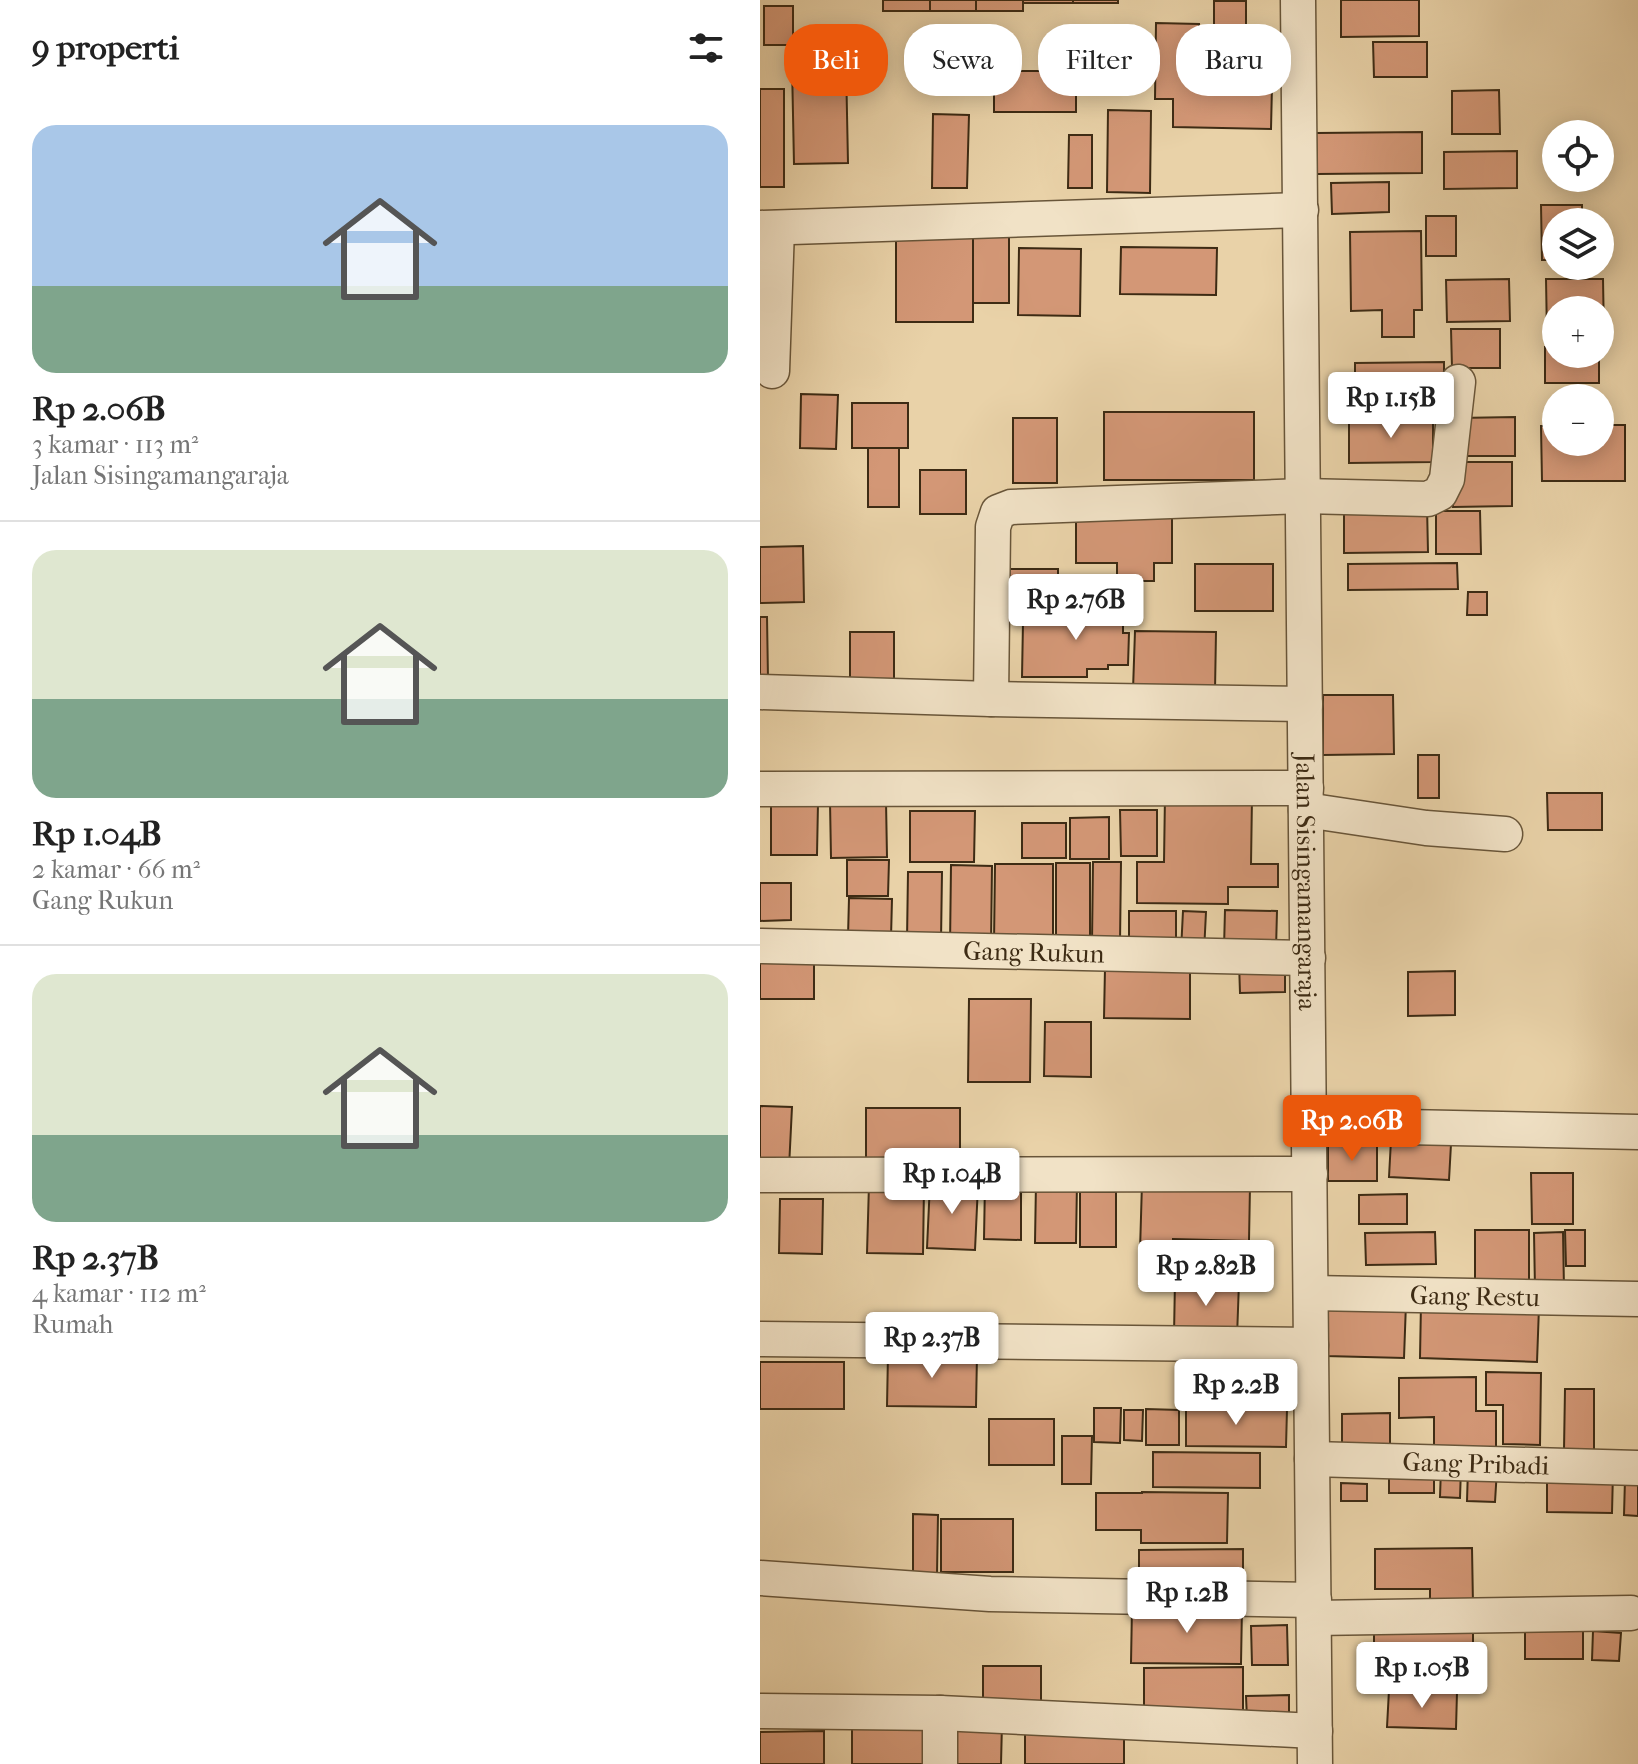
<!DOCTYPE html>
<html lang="id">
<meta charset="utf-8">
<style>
body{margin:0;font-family:"IM FELL French Canon",serif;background:#f2f2f2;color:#222;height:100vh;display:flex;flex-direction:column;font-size:30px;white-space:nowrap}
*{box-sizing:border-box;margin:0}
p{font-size:26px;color:#767676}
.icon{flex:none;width:44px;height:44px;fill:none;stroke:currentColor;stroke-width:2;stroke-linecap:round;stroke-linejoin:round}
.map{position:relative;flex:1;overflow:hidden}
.drawer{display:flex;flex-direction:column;background:#fff;width:760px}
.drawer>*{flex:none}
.guide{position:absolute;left:24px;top:24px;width:734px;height:72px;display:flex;gap:16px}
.controls{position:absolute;left:782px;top:120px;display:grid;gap:16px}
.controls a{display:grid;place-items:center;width:72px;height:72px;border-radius:50%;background:#fff;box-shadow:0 4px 20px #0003;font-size:40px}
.price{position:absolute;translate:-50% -68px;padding:0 18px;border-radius:8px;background:#fff;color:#222;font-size:26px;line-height:52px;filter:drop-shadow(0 2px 4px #0008)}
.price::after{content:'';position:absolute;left:50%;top:48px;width:24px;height:18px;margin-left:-12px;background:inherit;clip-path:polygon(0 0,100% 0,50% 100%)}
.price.on{background:#ea580c;color:#fff}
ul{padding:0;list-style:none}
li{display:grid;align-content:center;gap:16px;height:424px;padding:0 32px}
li+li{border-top:2px solid #e0e0e0}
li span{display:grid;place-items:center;height:248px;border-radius:24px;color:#555}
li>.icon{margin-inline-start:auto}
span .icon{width:144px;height:144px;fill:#fffc;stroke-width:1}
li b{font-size:34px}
h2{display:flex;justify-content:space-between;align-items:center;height:96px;padding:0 32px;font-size:34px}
.chip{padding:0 28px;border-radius:32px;background:#fff;box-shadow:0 4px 20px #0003;font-size:28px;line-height:72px}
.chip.on{background:#ea580c;color:#fff}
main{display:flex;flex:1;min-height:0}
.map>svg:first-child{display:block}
</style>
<main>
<section class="drawer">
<h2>9 properti<svg class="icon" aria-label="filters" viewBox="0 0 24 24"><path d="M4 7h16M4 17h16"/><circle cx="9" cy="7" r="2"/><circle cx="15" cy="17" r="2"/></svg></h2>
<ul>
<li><span style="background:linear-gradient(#a9c7e8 65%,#7fa58c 0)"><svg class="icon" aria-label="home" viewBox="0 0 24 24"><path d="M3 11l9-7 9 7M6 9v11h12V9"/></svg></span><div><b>Rp 2.06B</b><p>3 kamar · 113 m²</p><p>Jalan Sisingamangaraja</p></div></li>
<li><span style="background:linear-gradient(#dfe7d0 60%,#7fa58c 0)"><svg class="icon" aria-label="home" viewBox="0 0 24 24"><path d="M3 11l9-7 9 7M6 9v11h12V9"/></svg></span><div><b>Rp 1.04B</b><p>2 kamar · 66 m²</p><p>Gang Rukun</p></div></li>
<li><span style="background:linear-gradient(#dfe7d0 65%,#7fa58c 0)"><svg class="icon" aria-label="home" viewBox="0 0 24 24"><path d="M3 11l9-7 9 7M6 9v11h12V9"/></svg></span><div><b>Rp 2.37B</b><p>4 kamar · 112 m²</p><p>Rumah</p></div></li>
</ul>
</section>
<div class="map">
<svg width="878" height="1764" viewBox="0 0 878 1764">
<rect width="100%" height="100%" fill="#e9d2a8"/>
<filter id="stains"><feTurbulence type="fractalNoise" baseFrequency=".0025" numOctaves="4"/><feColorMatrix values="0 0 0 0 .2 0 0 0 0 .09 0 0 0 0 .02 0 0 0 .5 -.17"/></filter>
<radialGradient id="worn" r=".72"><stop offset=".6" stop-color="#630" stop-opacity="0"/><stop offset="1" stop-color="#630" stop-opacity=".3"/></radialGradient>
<!-- building -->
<path fill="#d39776" stroke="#3d2b14" stroke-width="2" d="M123,0H170V11H123Z
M170,0H216V11H170Z
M216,0H263V11H216Z
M263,0H313V3H263Z
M313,0H358V3H313Z
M581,0H659V36L581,37Z
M454,1H486V29H454Z
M4,6H33V45H4Z
M396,23L439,24V41L513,42L511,129L413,127V99H395Z
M613,42H667V77H614Z
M86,64L88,163L34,164L32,65Z
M234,71H316V112H234Z
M0,89H24V187H0Z
M739,90L740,134H692V91Z
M348,110L391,111L390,193L347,192Z
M173,114L209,115L207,188H172Z
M662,132V173L557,174L556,133Z
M309,135H332V188H308Z
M757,151V188L684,189V152Z
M629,182V212L572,214L571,183Z
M781,205H822V222H796V260H782Z
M666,216H696V256H666Z
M661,231L662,310H654V337H622V310L591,311L590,232Z
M136,237H213V322H136Z
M213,237H249V303H213Z
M361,247L457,248L456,295L360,294Z
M259,248L321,249L320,316L258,315Z
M749,279L750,321L687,322L686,280Z
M786,279H843L844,336H840V310H796V336H787Z
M691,329H740V368H692Z
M785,347H796V354H839V383H785Z
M684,362V413L595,414V363Z
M41,394L78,395L76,449L40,448Z
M92,403H148V448H92Z
M344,412H494V480H344Z
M673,417V462L589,463V418Z
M755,417V456H699L698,418Z
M253,418H297V483H253Z
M840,425H865V481H782L781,426H796V442H840Z
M108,448H139V507H108Z
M693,462H752V506L693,507Z
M160,470H206V514H160Z
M584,506H667L668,552L584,553Z
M676,511H720L721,554H676Z
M316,517H412V563H394V581H357V563H316Z
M43,546L44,602L0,603V547Z
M697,563L698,589L588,590V564Z
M435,564H513V611H435Z
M245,569H298V613H245Z
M708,592H727V615H707Z
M309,598H348V613H363V633H369L368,665H348V669H327V677H262L263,622H309Z
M0,617H7L8,679H0Z
M375,631L456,632L455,691L373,690Z
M90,632H134V683H90Z
M563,695H633L634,754L563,755Z
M658,755H679V798H658Z
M787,793H842V830H788Z
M405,795L492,797L491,864H518V887H468V904L377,903V862H404Z
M126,801L127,857L71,858L70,802Z
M11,803H58L57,855H11Z
M360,810H397V856H361Z
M150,811H215L214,862H150Z
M349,817V859H310V818Z
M262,823H306V858H262Z
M87,860H129L128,896H87Z
M333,862H361L360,943L332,942Z
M296,863H330V938H296Z
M235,864H293V943H234Z
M191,865L232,866L231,946H190Z
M148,872H182L181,941L147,940Z
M0,883H31V920L0,921Z
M89,898L132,899L131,938L88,937Z
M465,910L517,911L516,949L464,948Z
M369,911H416V943H369Z
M423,911L446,912L444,952L421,951Z
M54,960V999H0V961Z
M525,961V992L480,993L479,962Z
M345,968L430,969V1019L344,1018Z
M695,971V1015L648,1016V972Z
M209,999H271L270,1082H208Z
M285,1022H331V1077L284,1076Z
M0,1106L32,1107L29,1168L0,1167Z
M106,1108H200V1165H106Z
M631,1140L691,1144L689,1180L629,1177Z
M568,1145H617V1181H568Z
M771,1173H813V1224H772Z
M225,1182H261V1240L224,1239Z
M276,1182H317L316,1243H275Z
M170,1183L218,1185L215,1250L167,1248Z
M382,1183L490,1186L489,1241L413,1239L412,1286L379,1285Z
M109,1184L164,1186L163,1254L107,1253Z
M320,1192H356V1247H320Z
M647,1194V1224H599V1195Z
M20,1199H63L62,1254L19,1253Z
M715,1230H769V1286L715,1287Z
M805,1230H825V1266H806Z
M675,1232L676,1264L606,1265L605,1233Z
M803,1232L804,1289H775L774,1233Z
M415,1280L479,1282L477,1337L414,1335Z
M568,1300L646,1303L644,1358L566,1356Z
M661,1303L779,1307L777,1362L660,1358Z
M128,1354L217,1355L216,1407L127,1406Z
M0,1362H84V1409H0Z
M726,1372L781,1373L780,1445L743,1444V1405H726Z
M716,1377V1411H736V1456L674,1457V1417L639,1418V1378Z
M805,1389H834V1450H804Z
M334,1408H361L360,1443L334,1442Z
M426,1408L527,1409L526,1447L426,1446Z
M386,1409L419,1410V1445H386Z
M364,1410H383L382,1441L364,1440Z
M630,1413V1450L582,1451V1414Z
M229,1419H294V1465H229Z
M302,1436H332L331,1484H302Z
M393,1452L500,1453V1488L393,1487Z
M629,1467H674V1493H629Z
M681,1468H701L700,1498L680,1497Z
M708,1468L737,1469L735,1502L707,1501Z
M787,1471L853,1472L852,1513L787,1512Z
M865,1479H878V1516L864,1515Z
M581,1483L607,1484V1501H581Z
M382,1492L468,1493L467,1543H381V1530H336V1493H382Z
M153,1514L178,1515L177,1575H153Z
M181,1519H253V1572H181Z
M712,1548L713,1605L670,1606V1589H615V1549Z
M483,1549V1593L379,1594V1550Z
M372,1607H482L481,1664L371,1663Z
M527,1625L528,1665H492L491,1626Z
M614,1628L713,1629V1663L614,1662Z
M765,1628L823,1629V1659H765Z
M833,1631L861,1633L859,1661L832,1660Z
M223,1666H281V1711H223Z
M483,1667V1714H384V1668Z
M629,1690L697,1692L696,1729L627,1727Z
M529,1695V1718L487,1719L486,1696Z
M191,1721L242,1723L241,1764H190Z
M92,1729H168V1764H92Z
M364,1729V1764H265V1730Z
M64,1731V1764H0V1732Z"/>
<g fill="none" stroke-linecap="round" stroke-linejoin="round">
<!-- minor casing -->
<g stroke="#685539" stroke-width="37">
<g id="minor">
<path id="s1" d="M538,0L555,1764"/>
<path d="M0,228L541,210"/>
<path d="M12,371L17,228"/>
<path d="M0,692L231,699L545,704"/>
<path d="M231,699L233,527L238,512L251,507L543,496L668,499L680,493L687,479L698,382"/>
<path d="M0,789L546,788"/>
<path d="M546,810L666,828L745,834"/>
<path id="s2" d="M0,946L548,958"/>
<path d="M549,1125L878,1132"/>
<path d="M0,1175L550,1174"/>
<path id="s3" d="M551,1293L878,1299"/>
<path d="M0,1339L551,1345"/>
<path id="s4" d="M552,1459L878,1468"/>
<path d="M0,1578L230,1594L554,1600"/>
<path d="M554,1618L871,1613"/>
<path d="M0,1711L180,1713L555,1731"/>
<path d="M180,1713V1764"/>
</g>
</g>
<!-- minor -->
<use href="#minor" stroke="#f1e2c6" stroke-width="34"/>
</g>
<g text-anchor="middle" stroke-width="8" stroke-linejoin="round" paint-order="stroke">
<!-- street labels -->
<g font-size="26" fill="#3d2b14" stroke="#f1e2c6">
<text dy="9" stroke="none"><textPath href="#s1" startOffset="882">Jalan Sisingamangaraja</textPath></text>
<text dy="9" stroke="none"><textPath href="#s2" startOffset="274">Gang Rukun</textPath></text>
<text dy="9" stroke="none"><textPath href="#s3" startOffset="164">Gang Restu</textPath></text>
<text dy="9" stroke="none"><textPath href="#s4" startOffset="164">Gang Pribadi</textPath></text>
</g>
</g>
<rect width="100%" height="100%" filter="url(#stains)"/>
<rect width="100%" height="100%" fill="url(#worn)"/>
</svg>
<div class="controls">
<a><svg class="icon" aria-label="locate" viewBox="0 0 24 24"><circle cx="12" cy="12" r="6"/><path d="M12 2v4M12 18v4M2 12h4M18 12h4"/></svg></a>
<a><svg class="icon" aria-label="layers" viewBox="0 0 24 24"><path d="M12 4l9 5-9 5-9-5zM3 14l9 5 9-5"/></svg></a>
<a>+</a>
<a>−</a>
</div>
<b class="price" style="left:631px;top:440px">Rp 1.15B</b>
<b class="price" style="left:316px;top:642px">Rp 2.76B</b>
<b class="price on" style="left:592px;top:1163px">Rp 2.06B</b>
<b class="price" style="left:192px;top:1216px">Rp 1.04B</b>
<b class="price" style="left:446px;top:1308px">Rp 2.82B</b>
<b class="price" style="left:172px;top:1380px">Rp 2.37B</b>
<b class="price" style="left:476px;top:1427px">Rp 2.2B</b>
<b class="price" style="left:427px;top:1635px">Rp 1.2B</b>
<b class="price" style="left:662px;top:1710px">Rp 1.05B</b>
<div class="guide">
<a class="chip on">Beli</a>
<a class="chip">Sewa</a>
<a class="chip">Filter</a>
<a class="chip">Baru</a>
</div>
</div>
</main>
